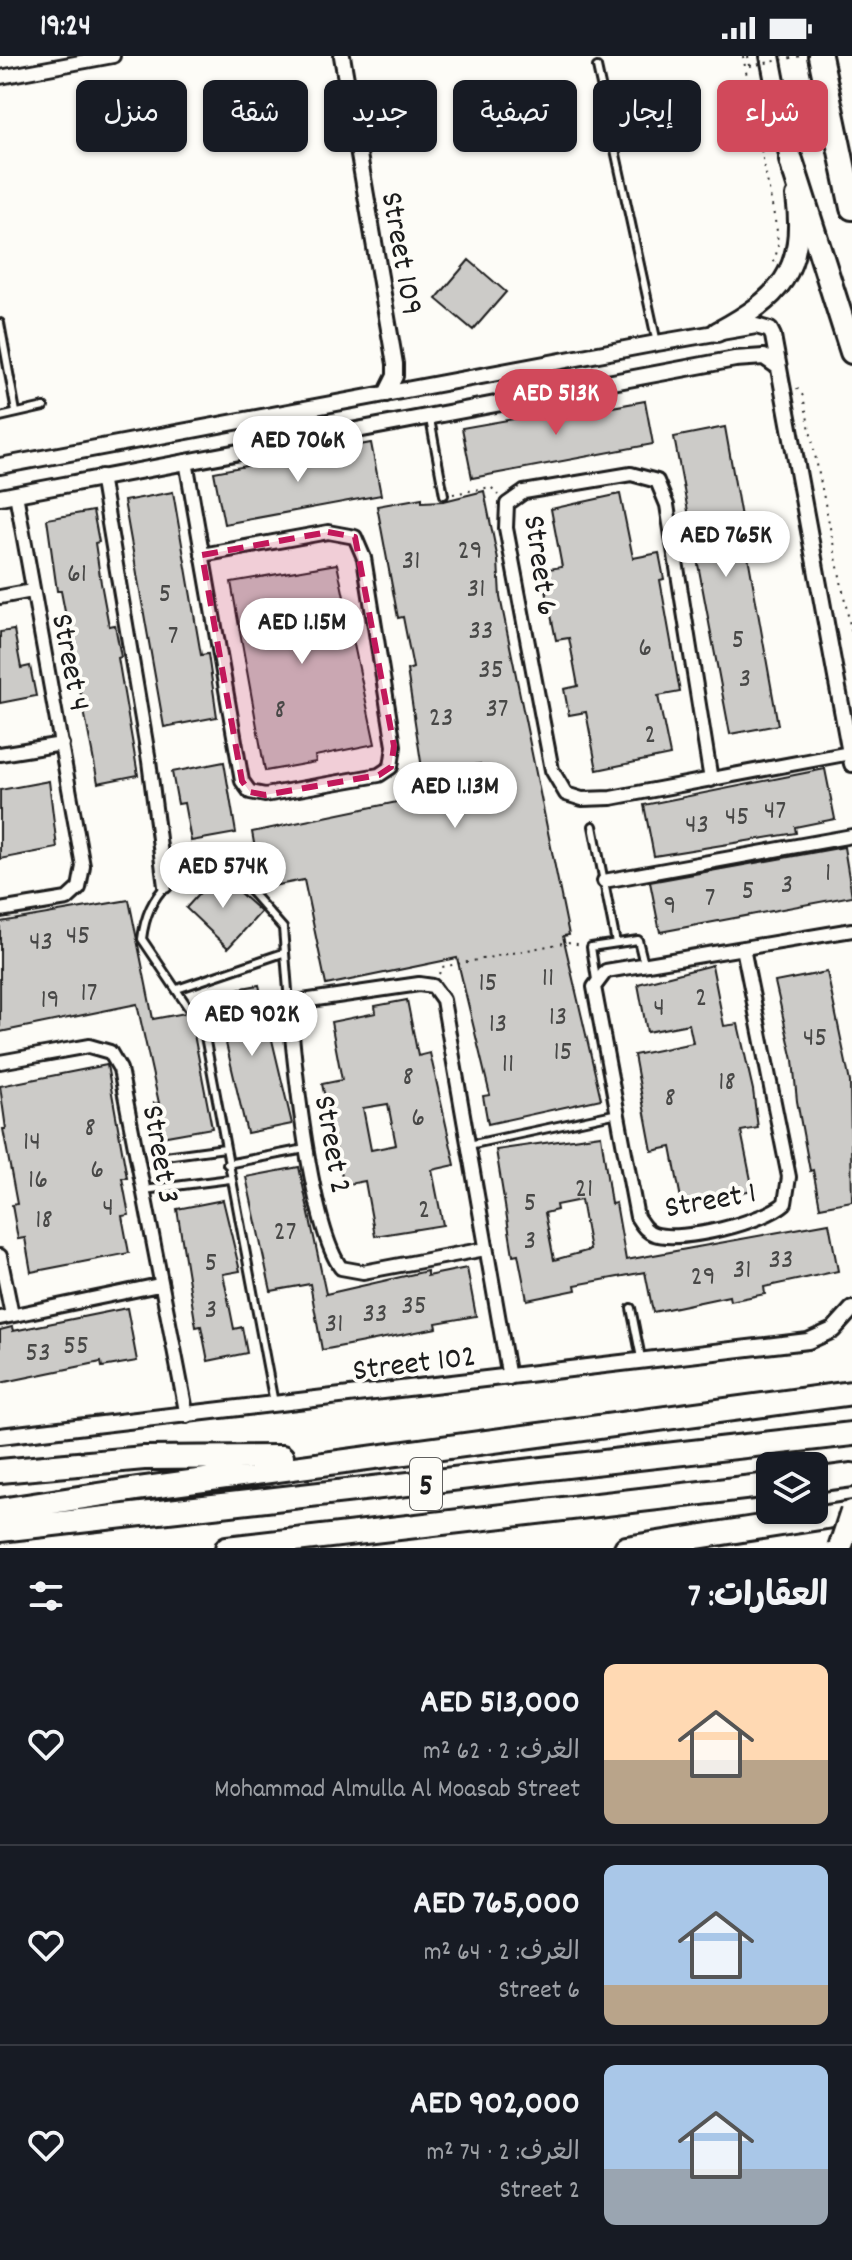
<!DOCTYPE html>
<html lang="ar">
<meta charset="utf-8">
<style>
body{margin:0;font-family:Dekko,"Playpen Sans Arabic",sans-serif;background:#20242c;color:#f1f3f6;direction:rtl;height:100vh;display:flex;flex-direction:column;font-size:30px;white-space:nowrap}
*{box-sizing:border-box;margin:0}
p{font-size:26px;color:#9ea1a6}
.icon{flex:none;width:44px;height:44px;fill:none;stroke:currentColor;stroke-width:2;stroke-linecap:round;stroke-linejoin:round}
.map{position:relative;height:1492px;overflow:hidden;direction:ltr}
.drawer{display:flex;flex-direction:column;background:#171b24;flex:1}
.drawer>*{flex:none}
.top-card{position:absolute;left:24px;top:24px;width:804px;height:72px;direction:rtl;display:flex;gap:16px}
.buttons{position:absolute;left:756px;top:1396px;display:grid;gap:16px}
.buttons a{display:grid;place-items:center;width:72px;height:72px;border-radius:12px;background:#171b24;box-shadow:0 2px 6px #0004;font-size:40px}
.price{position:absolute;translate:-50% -68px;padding:0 18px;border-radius:28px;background:#fff;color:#222;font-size:26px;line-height:52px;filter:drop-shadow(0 2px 4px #0008)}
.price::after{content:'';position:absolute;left:50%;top:48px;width:24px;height:18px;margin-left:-12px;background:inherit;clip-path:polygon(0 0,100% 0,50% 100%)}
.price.current{background:#d1495b;color:#fff}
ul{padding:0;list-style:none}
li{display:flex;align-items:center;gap:24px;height:200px;padding:0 24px}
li+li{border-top:2px solid #363941}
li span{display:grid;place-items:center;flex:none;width:224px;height:160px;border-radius:12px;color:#555}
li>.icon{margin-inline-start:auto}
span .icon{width:96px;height:96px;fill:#fffc;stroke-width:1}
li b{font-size:34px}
h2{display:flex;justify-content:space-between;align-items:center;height:96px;padding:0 24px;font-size:34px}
.chip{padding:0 28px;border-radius:12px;background:#171b24;box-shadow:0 2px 6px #0004;font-size:28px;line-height:72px}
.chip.current{background:#d1495b;color:#fff}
.status{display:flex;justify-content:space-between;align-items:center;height:56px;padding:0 40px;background:#171b24;direction:ltr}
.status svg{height:22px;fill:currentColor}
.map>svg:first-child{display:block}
</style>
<div class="status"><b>19:24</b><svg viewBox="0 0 49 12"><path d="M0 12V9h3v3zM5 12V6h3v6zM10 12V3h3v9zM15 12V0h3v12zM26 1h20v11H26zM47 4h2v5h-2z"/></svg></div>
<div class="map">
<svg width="852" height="1492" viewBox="0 0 852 1492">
<rect width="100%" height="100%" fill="#fdfcf7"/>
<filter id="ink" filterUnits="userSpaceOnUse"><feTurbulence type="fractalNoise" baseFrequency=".0125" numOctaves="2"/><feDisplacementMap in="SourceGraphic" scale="16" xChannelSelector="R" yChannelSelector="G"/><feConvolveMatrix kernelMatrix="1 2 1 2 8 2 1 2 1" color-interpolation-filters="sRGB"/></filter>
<g filter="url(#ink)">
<!-- building -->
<path fill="#cccbc8" stroke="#1c1c1c" stroke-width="2" fill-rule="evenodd" d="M469,204L506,236L473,274L436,243Z
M645,345L653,388L472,422L462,372L611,346L612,351Z
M725,371L778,669L730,678L674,381Z
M371,387L381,439L224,468L214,416Z
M484,435L498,504L500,541L569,879L563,880L601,1043L488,1068L483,1040L490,1039L457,902L326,929L304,824L262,832L252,776L484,728L480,708L423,719L407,614L413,612L403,561L398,562L377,450L422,442V446L444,445Z
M173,436L201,599L208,598L217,661L164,671L124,445Z
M620,438L633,502L659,497L664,523L660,524L680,636L658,640L670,699L597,714L586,656L569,659L564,633L578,630L569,582L556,584L542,514L562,511L551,453Z
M93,455L99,486L95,487L101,527L109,570L115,569L121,601L118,602L138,719L98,727L61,535H57L47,463Z
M337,508L375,688L315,700L316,706L265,715L231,526Z
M14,574L21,612L30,610L36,640L0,647V576Z
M224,706L236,777L191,785L184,747L178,748L172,716Z
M825,713L835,763L795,771L796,777L654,800L644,749Z
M49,725L57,792L0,803V734Z
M844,791L852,840L660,876L650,826Z
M218,817L261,856L228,892L186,852Z
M129,844L153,963L185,957L192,968L212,1072L161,1081L154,1047H159L137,948L0,976V866Z
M712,909L724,970L738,968L753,1034L758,1072L741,1075L753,1134L682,1148L671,1091L652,1095L634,999L693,987L689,968L647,976L638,928Z
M827,916L850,1026L852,1145L820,1151L813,1114L810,1115L797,1045L793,1004L775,926Z
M259,929L292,1068L247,1077L221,966L215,967L209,938Z
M407,944L418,1000L430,997L455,1109L432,1114L443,1169L375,1180L365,1125L344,1129L322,1028L342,1024L331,966L376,957L375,950ZM388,1048L396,1089L371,1094L363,1052Z
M107,1009L127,1122H122L129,1159L122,1160L129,1197L31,1216L25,1182L18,1183L12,1149L17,1148L3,1073H6L0,1030Z
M601,1079L611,1148L616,1147L626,1204L829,1167L838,1215L764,1231L765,1238L730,1245L729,1240L653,1256L645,1216L575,1229L576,1234L527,1244L518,1198L513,1199L496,1094ZM581,1144L590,1194L554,1204L545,1157L557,1154L556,1149Z
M299,1111L326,1238L427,1215V1220L467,1212L476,1260L436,1267L437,1272L322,1294L310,1228L271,1235L246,1121Z
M223,1144L240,1215L223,1218L234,1273L242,1271L247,1297L208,1305L201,1270L196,1271L177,1153Z
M127,1252L137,1305L102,1311L101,1306L0,1327V1274L12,1271L13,1275Z"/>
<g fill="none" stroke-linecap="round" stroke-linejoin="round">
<!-- service casing -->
<g stroke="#1c1c1c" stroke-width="12">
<path id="service" d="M597,11L657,287
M0,267L16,356
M0,361L44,351
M430,363L444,439
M593,770L616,887
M596,924L591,891L638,884L644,908
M177,933L283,897
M469,1089L618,1057
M158,1101L225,1092
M227,1108L305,1093
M144,1134L230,1123
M631,1252L641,1302
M274,1347L204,975L142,883C148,834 175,815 221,805L230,812L283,872L289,947"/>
</g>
<!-- minor casing -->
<g stroke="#1c1c1c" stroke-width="18">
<path id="minor" d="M0,21L113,0
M186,405L242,725L250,736L265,739L379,719L391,711L394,690L364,502L355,481L328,476L202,499
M101,420L149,705L165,830
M0,541L32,535
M0,698L62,688
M711,724L667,449L657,425L631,418L524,436L507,448L506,472L552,714L566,738L582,743L611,742L850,697
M604,825L852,780
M0,854L67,843L79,832L83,810L16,438
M743,892L789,1121L785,1147C764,1166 682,1187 654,1178C645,1175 642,1168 637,1161L594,931L606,915L852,874
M0,1006L89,990L110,996L120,1013L187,1360
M485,1193L363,1216L341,1212C310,1170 294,1005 289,947L419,928L433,930L443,944L509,1322
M0,1200L12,1259
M0,1262L159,1229"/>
</g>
<!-- tertiary casing -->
<g stroke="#1c1c1c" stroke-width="20">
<path id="tertiary" d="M342,0L395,308V320L386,338
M0,410L657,287L756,270L770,274L773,280L852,708
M0,441L735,303L764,301L777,310
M0,1380L808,1285L833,1274L852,1253"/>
</g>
<!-- primary casing -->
<g stroke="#1c1c1c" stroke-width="24">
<path id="primary" d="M770,0L792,115
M717,276C780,242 806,215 796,140"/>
</g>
<!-- motorway casing -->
<g stroke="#1c1c1c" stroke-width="28">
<path id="motorway" d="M820,0L852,152
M791,104L852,296
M0,1415L144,1402L282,1401
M814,1424L852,1419
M0,1454L137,1433L852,1337
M0,1474L852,1378
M227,1492L770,1429
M626,1492L852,1457"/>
</g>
<!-- path -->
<path stroke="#1c1c1c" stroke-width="2" stroke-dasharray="2 6" stroke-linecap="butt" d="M743,0L777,175L778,191L773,210
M748,0L750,10
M797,332L803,340L852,579
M453,438L491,431L498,439
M439,918L442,911L568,886L581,889"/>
<!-- service -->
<use href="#service" stroke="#fdfcf7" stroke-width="6"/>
<!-- minor -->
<use href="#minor" stroke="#fdfcf7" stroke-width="12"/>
<!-- tertiary -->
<use href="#tertiary" stroke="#fdfcf7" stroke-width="14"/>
<!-- primary -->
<use href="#primary" stroke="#fdfcf7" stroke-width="18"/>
<!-- motorway -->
<use href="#motorway" stroke="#fdfcf7" stroke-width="22"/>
<!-- motorway-bridge casing -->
<g stroke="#1c1c1c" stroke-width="28" stroke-linecap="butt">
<path id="motorway-bridge" d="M840,1492L852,1456"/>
</g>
<!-- path-bridge -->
<path stroke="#1c1c1c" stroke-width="2" stroke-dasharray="2 6" stroke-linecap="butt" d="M750,10L801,0"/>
<!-- motorway-bridge -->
<use href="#motorway-bridge" stroke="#fdfcf7" stroke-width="22"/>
</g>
</g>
<!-- marked area -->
<path fill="#c2185b" fill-opacity="0.2" stroke="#c2185b" stroke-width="6" stroke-dasharray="16 10" stroke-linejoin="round" d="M328,476L355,481L394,690L391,711L379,719L265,739L250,736L242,725L202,499Z"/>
<g text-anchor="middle" stroke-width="8" stroke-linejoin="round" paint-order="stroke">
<!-- number labels -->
<g font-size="28" fill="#484847">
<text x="470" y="502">29</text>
<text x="411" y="512">31</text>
<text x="77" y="525">61</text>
<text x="476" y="540">31</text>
<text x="165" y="545">5</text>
<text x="481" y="582">33</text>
<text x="173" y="587">7</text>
<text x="738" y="591">5</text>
<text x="645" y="599">6</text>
<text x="491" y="621">35</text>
<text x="745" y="630">3</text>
<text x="497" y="660">37</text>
<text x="280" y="661">8</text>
<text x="441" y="669">23</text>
<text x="650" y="686">2</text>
<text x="775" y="762">47</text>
<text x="737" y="768">45</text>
<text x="697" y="776">43</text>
<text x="828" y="824">1</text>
<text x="787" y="836">3</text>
<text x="748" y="842">5</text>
<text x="710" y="849">7</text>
<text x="670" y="857">9</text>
<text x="78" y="887">45</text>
<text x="41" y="893">43</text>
<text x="548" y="929">11</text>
<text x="488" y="934">15</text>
<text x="89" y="944">17</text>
<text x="701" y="949">2</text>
<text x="50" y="951">19</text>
<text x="659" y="959">4</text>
<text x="558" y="968">13</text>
<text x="498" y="975">13</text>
<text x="815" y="989">45</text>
<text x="563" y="1003">15</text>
<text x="508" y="1015">11</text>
<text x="408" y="1028">8</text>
<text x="727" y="1033">18</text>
<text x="670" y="1049">8</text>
<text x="418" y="1069">6</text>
<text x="90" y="1079">8</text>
<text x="32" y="1093">14</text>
<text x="97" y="1121">6</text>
<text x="38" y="1131">16</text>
<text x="584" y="1140">21</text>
<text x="530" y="1154">5</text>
<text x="108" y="1159">4</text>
<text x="424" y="1161">2</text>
<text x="44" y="1171">18</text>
<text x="285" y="1183">27</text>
<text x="530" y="1192">3</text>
<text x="781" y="1211">33</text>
<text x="211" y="1214">5</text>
<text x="742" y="1221">31</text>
<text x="703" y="1228">29</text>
<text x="414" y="1257">35</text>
<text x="211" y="1261">3</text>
<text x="375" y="1265">33</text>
<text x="334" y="1275">31</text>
<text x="76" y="1297">55</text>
<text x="38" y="1304">53</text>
</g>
<!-- shield labels -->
<rect fill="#fdfcf7" stroke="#605f5e" stroke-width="2" x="410" y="1402" width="32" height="52" rx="6"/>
<g font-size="30" font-weight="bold" fill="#1c1c1c">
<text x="426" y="1438">5</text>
</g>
<!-- street labels -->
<g font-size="32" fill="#1c1c1c" stroke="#fdfcf7">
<text transform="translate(404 197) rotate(80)" y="11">Street 109</text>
<text transform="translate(543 509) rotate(82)" y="11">Street 6</text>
<text transform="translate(73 606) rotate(79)" y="11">Street 4</text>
<text transform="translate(335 1088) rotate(80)" y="11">Street 2</text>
<text transform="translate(163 1098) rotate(80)" y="11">Street 3</text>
<text transform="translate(710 1142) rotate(-10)" y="11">Street 1</text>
<text transform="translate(414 1305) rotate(-7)" y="11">Street 102</text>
</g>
</g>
</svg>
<div class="buttons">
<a><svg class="icon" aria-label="layers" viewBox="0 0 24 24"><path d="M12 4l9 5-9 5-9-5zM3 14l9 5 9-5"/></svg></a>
</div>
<b class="price current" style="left:556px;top:381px">AED 513K</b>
<b class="price" style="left:298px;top:428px">AED 706K</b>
<b class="price" style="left:726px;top:523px">AED 765K</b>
<b class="price" style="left:302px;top:610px">AED 1.15M</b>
<b class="price" style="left:455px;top:774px">AED 1.13M</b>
<b class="price" style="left:223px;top:854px">AED 574K</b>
<b class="price" style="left:252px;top:1002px">AED 902K</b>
<div class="top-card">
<a class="chip current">شراء</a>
<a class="chip">إيجار</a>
<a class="chip">تصفية</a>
<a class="chip">جديد</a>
<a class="chip">شقة</a>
<a class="chip">منزل</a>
</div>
</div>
<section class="drawer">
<h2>العقارات: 7<svg class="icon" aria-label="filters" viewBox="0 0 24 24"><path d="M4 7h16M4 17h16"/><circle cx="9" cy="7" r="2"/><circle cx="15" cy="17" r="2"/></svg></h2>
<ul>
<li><span style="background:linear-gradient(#ffd9b3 60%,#b9a48a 0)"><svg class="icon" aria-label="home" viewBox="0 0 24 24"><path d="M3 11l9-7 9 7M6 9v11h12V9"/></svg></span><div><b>AED 513,000</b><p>الغرف: 2 · 62 m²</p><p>Mohammad Almulla Al Moasab Street</p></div><svg class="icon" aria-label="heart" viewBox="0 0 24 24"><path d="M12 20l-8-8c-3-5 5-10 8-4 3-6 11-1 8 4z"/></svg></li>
<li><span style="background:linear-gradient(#a9c7e8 75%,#b9a48a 0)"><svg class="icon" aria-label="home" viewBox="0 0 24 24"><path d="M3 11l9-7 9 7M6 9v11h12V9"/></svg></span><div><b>AED 765,000</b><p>الغرف: 2 · 64 m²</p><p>Street 6</p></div><svg class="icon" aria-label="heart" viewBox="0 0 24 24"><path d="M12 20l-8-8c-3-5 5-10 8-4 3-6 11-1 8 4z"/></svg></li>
<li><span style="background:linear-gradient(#a9c7e8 65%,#9aa5b1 0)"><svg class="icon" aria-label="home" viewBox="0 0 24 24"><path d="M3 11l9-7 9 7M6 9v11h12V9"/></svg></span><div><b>AED 902,000</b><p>الغرف: 2 · 74 m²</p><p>Street 2</p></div><svg class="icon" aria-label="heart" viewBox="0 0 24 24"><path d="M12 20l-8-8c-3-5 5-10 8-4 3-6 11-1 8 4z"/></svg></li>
</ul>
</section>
